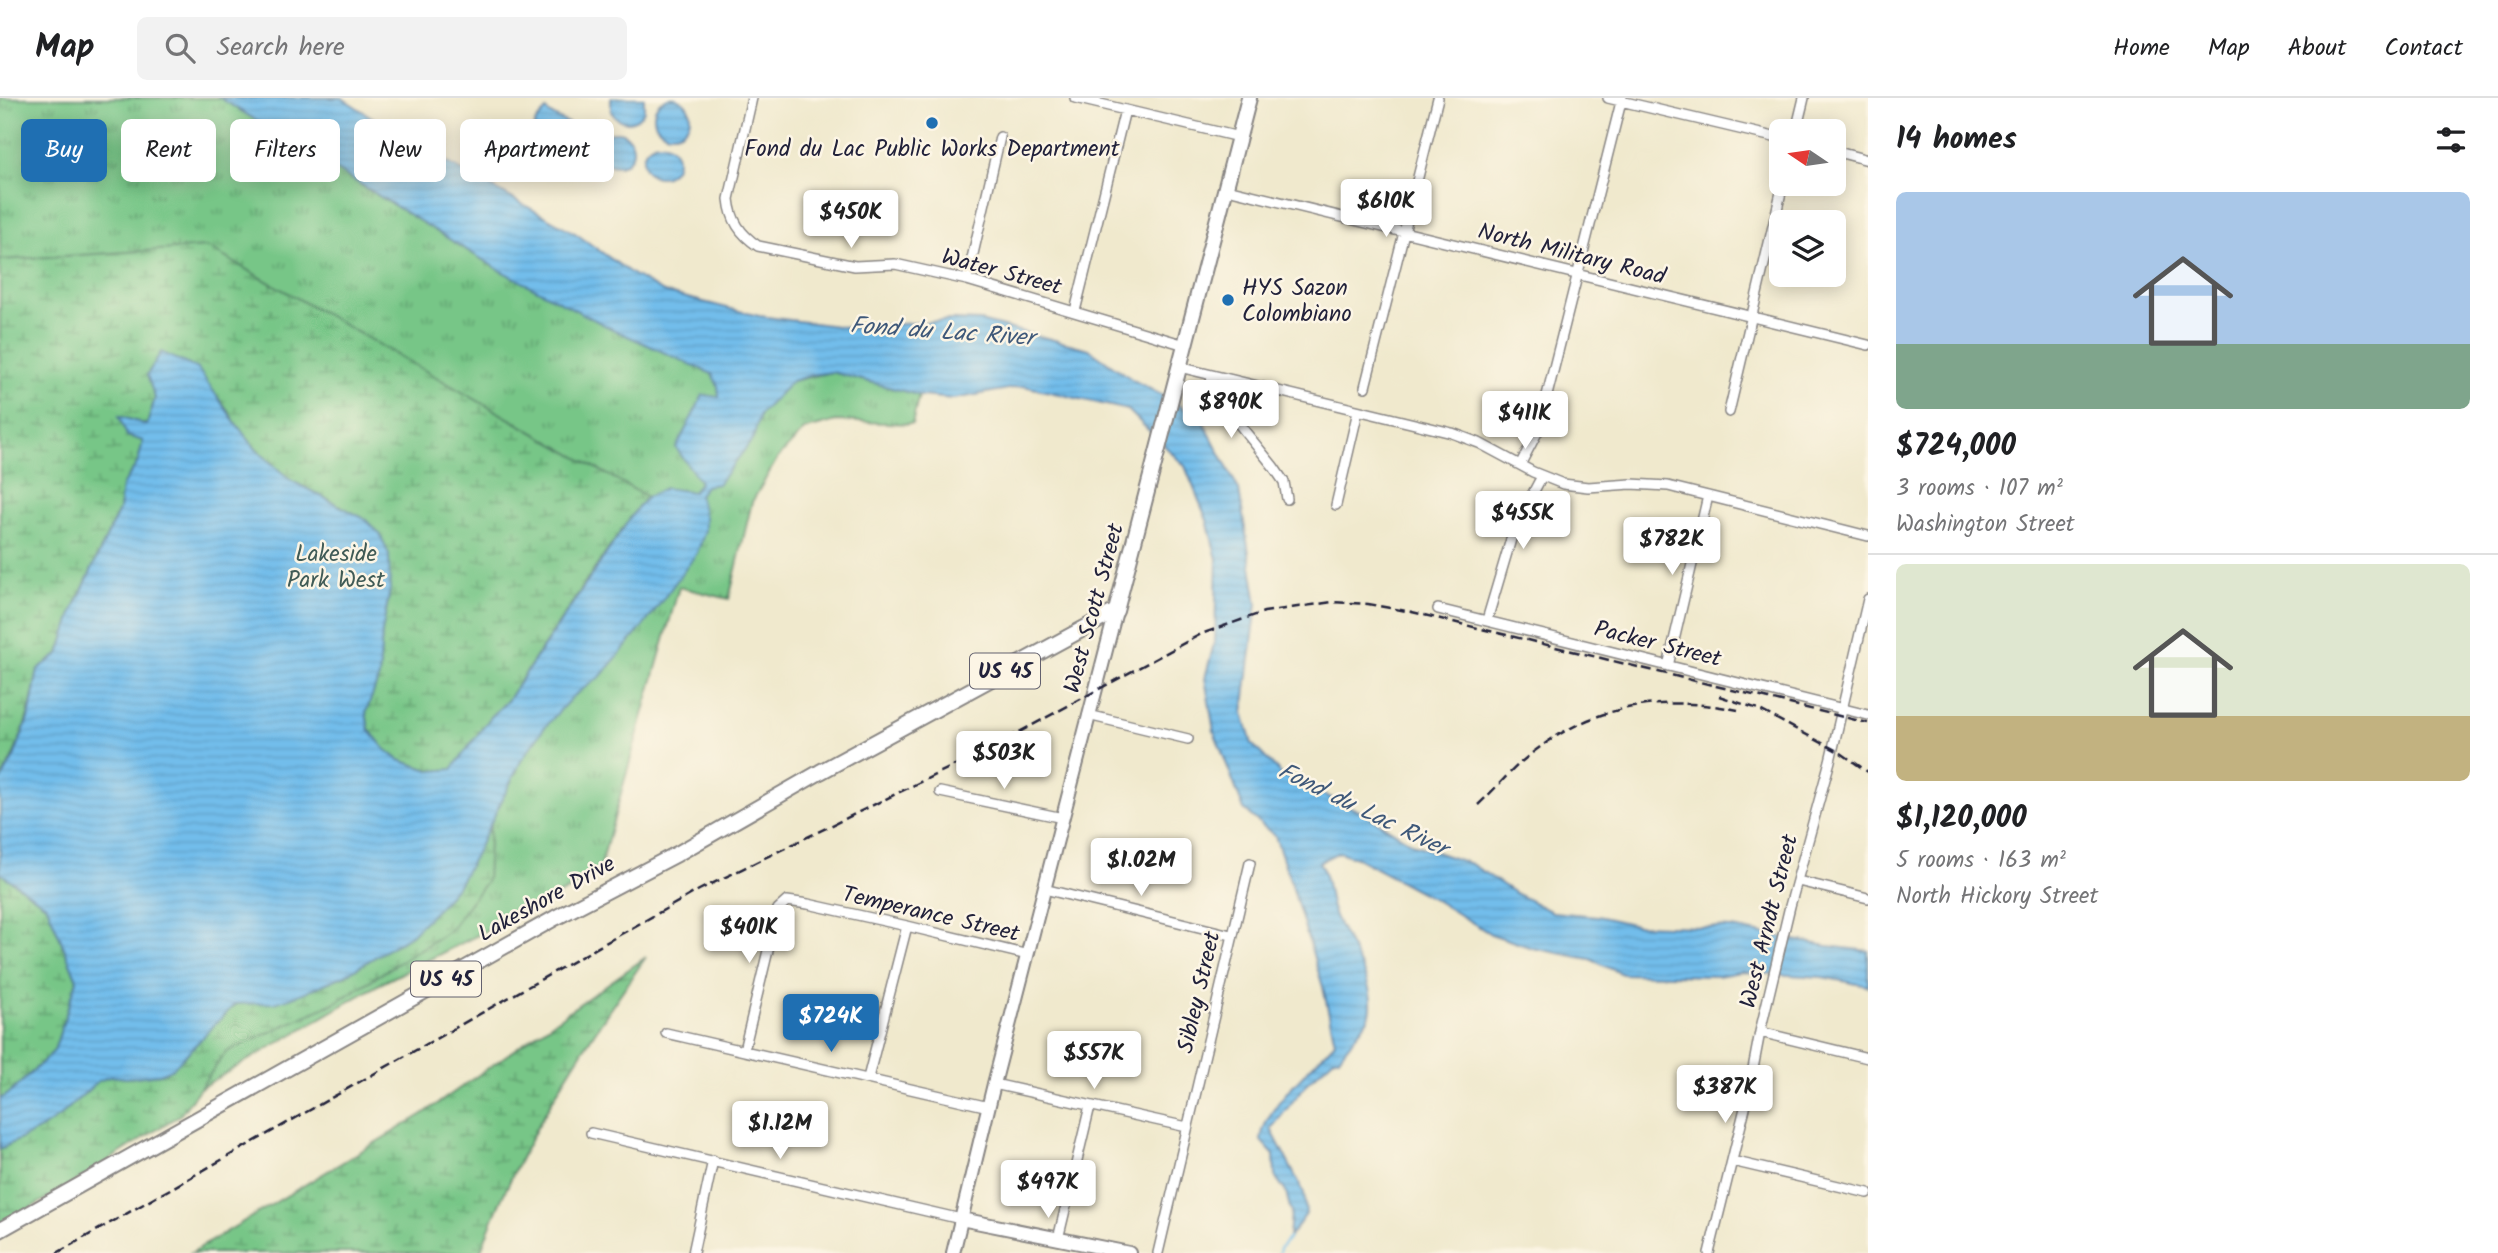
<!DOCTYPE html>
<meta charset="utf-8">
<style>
body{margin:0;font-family:Kalam,sans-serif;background:#f2f2f2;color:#202124;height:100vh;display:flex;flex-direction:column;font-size:26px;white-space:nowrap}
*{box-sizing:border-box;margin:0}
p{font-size:23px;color:#757577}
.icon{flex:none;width:38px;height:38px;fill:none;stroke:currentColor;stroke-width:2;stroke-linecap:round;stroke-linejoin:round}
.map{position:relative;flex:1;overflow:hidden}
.details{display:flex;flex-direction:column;background:#fff;width:630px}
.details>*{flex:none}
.banner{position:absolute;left:21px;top:21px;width:665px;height:63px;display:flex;gap:14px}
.needle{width:46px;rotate:283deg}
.controls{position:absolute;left:1769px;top:21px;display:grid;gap:14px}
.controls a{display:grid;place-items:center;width:77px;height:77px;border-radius:10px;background:#fff;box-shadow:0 4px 18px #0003;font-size:35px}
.price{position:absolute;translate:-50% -60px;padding:0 16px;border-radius:7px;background:#fff;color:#222;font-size:23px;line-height:46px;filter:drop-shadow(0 2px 4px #0008)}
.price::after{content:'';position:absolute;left:50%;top:42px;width:21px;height:16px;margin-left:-10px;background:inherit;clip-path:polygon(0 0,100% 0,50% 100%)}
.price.on{background:#1f6fb2;color:#fff}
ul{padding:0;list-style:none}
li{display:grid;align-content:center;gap:14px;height:371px;padding:0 28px}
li+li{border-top:2px solid #e0e0e0}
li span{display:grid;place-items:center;height:217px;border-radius:10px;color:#555}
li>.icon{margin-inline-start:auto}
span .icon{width:126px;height:126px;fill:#fffc;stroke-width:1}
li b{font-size:30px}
h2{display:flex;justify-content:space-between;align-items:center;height:84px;padding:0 28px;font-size:30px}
.tag{padding:0 24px;border-radius:10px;background:#fff;box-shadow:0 4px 18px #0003;font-size:24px;line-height:63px}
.tag.on{background:#1f6fb2;color:#fff}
header{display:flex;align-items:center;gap:42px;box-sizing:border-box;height:98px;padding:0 35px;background:#fff;border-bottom:2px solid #e0e0e0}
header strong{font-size:33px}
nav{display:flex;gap:38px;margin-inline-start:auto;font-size:24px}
.search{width:490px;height:63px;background:#f2f2f2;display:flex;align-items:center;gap:18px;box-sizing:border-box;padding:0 24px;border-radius:10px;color:#757577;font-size:26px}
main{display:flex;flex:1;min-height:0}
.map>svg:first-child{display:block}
</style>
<header>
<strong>Map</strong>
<div class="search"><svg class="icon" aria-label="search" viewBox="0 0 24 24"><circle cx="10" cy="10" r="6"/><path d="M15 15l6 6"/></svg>Search here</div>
<nav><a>Home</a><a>Map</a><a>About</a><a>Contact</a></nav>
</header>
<main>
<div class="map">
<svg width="1868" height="1155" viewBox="0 0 1868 1155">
<defs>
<pattern id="grass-tufts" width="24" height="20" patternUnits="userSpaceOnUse" patternTransform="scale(1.75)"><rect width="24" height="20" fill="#77c687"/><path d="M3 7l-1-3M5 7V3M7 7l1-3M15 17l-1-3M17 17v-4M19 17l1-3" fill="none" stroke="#61a070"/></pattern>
<pattern id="wetland-marsh" width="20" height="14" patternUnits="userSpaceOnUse" patternTransform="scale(1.75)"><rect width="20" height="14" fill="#77c687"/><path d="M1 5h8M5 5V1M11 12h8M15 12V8" fill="none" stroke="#61a070"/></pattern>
<pattern id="water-rules" width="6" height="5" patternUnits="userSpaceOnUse" patternTransform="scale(1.75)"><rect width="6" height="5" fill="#72bdeb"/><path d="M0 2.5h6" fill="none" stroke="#62a2ca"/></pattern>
</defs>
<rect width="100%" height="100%" fill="#fcf5e5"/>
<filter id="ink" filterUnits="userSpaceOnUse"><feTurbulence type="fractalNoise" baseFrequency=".0143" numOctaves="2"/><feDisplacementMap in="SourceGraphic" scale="14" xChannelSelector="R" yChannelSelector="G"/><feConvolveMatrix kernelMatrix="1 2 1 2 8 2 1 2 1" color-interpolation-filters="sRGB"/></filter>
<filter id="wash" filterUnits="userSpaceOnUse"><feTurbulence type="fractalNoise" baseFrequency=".00686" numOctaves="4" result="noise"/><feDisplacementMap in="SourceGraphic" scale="28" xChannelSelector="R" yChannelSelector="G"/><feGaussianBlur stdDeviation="1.57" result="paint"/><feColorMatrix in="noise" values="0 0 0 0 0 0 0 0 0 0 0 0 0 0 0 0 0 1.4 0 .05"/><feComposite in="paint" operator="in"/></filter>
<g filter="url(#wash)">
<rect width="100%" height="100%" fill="#f0e9cd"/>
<!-- grass -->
<path fill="url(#grass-tufts)" stroke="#4c7461" stroke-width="2" d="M0,0H220L501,173L792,283L832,274L919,297L912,326L836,323L804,332L777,361L752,404L729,501L679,489L598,777L378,887L0,1106Z"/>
<!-- wetland -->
<path fill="url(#wetland-marsh)" stroke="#4c7461" stroke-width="2" d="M207,149L647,399L637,410L592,475L507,603L491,619L452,672L432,673L399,662L385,651L369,632L366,614L379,579L382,534L390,492L365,421L290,382L256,351L237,327L223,305L147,277L155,300L147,327L120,318L143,343L138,364L122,388L119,412L74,510L59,556L38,571C31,613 21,646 0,684V162Z
M490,725L487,782L449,833L336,904L226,954L181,1016L64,1091L0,1127V1051L41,1031L61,1017L98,983L111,978L126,980L160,976L173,970L235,906L301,896L345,877L411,837L458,787Z
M0,775L47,808L77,882L54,953L10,995L0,1001Z
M646,859C581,951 518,1048 480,1155H191L423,1016Z"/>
<!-- water -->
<path fill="url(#water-rules)" stroke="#4a7093" stroke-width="2" d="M220,0H342L407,42L575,135L632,176L664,194L759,218L852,230L953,222L980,223L1089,251L1133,282L1171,302L1203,323L1239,392L1257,506L1243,615L1252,646L1282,677L1365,716L1415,747L1471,766L1515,795L1552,814L1597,818L1636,827L1732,830L1827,848L1868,853V888L1822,879L1740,874L1718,878L1622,876L1590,861L1532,850L1491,836L1432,800L1357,760L1339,754L1319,764C1329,782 1327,792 1332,810C1341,840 1378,882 1370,916C1366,929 1346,947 1339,960H1334L1308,984L1271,1031L1304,1095L1306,1116L1289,1140L1291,1114L1286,1094L1275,1078L1274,1057L1261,1043C1263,1009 1313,969 1335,944L1323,889L1290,782L1275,738L1244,712L1214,633L1205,580L1215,542L1217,461L1207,422L1185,368L1128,312L1024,288L954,301L922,298L832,274L812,277L792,283L760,316L753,341L718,386L705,388L699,397L705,420V433L697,455L645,526L601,578L572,599L544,630L521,663L475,757L458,787L437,811L411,837L345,877L301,896L275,905L235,906L173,970L160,976L126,980L111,978L98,983L61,1017L41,1031L0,1051V1001L10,995L54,953L77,882L47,808L0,775V684L14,659L30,615L38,571L59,556L74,510L119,412L122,388L138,364L143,343L127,338L119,318L147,327L155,300L147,277L161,254L198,271L237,327L256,351L290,382L365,421L380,436L389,457L390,492L382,534L379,579L366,614L369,632L385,651L399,662L432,673L452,671L491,619L507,603L637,410L647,399L665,390L693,394L700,384L676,350L703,297L719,299L718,288L712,276L612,231L501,173Z
M611,0H644V13C635,27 621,28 611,14Z
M654 18a18 18 0 1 1 36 0a18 18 0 1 1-36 0Z
M546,12C560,27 580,20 576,47C566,55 547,53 538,42L530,43L536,23Z
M599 51a17 17 0 1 1 34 0a17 17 0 1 1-34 0Z
M643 62a17 17 0 1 1 34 0a17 17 0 1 1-34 0Z"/>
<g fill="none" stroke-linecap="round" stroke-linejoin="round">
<!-- stream -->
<path stroke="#72bdeb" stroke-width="2.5" d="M1279,1155L1280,1150L1289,1140"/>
</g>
</g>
<g filter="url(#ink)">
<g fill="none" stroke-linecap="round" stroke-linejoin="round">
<!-- street casing -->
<g stroke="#898684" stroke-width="12">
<path id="street" d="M752,0L729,101C731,122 740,136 758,148L855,168L895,166L967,182L1185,247
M1075,0L1239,39
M1608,0L1782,41
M1796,33L1804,0
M1834,53L1868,62
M1227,91L1868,247
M967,182L1000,39
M1075,213L1125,12
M1179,269L1452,335L1479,345L1533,374L1563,386L1588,389L1631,386L1668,388L1868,438
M1211,277L1213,294L1273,368L1284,384L1287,401
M1365,289L1438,0
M1729,314L1783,86
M1520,367L1538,333L1622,0
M1336,407L1358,313
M1438,511L1868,617
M1487,522L1514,431L1542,378
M1668,568L1708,398
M1088,617L1188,641
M940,694L1063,720
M1798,783L1868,800
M1044,791L1231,837
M1760,934L1868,960
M666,935L989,1009
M744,952L778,811L787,803L808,806L907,828L1028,857
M868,980L907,828
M994,986L1187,1029
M591,1035L961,1121
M1732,1063L1868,1095
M1058,1141L1090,1008
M693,1155L713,1062
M1158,1155L1250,765
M1709,1155L1747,1002L1760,934L1790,808L1830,663L1868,501"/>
</g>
<!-- secondary casing -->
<g stroke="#898684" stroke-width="16">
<path id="secondary" d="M961,1121L1129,1155
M953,1155L994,986L1116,513"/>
</g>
<!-- primary casing -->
<g stroke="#898684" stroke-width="18">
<path id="primary" d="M0,1132L555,820L677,756L820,674L1116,513L1249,0"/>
</g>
<!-- street -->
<use href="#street" stroke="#fff" stroke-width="9"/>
<!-- secondary -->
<use href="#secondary" stroke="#fff" stroke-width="12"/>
<!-- primary -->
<use href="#primary" stroke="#fff" stroke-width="14"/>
<!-- rail -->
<path stroke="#22223b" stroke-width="2.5" stroke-dasharray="10 5" stroke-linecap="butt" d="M1719,598L1758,611L1841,655L1868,674
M1478,707C1492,694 1506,678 1520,665C1586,608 1654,596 1738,612
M57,1155L699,792L988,651L1201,536L1264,514L1332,504L1368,506L1412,514L1868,625"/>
</g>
</g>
<!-- markers -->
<g fill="#1f6fb2" stroke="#fcf5e5" stroke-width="2.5">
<circle cx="932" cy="25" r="7"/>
<circle cx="1228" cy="202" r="7"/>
</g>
<g text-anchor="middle" stroke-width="5" stroke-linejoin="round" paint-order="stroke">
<!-- shield labels -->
<g fill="#fcf5e5" stroke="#63616e" stroke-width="2">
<rect x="970" y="555.5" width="70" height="35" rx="5"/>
<rect x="411" y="863.5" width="70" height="35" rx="5"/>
</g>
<g font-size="21" font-weight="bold" fill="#22223b">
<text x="1005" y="580">US 45</text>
<text x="446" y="888">US 45</text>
</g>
<!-- poi labels -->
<g font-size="23" fill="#22223b" stroke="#fcf5e5">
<text x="932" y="58">Fond du Lac Public Works Department</text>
<text x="1242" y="197" text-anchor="start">HYS Sazon<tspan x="1242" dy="26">Colombiano</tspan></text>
</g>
<!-- street labels -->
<g font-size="23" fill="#22223b" stroke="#fcf5e5">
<text transform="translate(1572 155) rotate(14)" y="8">North Military Road</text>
<text transform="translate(1002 173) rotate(15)" y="8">Water Street</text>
<text transform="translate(1093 510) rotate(-75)" y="8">West Scott Street</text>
<text transform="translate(1658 545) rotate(14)" y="8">Packer Street</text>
<text transform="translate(546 800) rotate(-29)" y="8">Lakeshore Drive</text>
<text transform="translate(931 815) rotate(13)" y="8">Temperance Street</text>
<text transform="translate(1768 823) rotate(-76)" y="8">West Arndt Street</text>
<text transform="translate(1198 894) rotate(-77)" y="8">Sibley Street</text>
</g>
<!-- park labels -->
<g font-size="23" fill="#405b56" stroke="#fcf5e5">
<text x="336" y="463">Lakeside<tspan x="336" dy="26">Park West</tspan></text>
</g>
<!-- water labels -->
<g font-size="24" font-style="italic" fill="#3e5879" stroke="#fcf5e5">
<text transform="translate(942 233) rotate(4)" y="8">Fond du Lac River</text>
<text transform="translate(1363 711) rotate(26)" y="8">Fond du Lac River</text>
</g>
</g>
</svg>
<div class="controls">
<a><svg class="needle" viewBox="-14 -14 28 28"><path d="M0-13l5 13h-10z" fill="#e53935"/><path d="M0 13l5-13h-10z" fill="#757577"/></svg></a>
<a><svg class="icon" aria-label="layers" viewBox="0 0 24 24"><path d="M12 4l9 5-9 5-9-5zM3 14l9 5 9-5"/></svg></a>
</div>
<b class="price" style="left:1386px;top:141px">$610K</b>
<b class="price" style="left:851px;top:152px">$450K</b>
<b class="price" style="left:1231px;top:342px">$890K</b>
<b class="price" style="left:1525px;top:353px">$411K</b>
<b class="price" style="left:1523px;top:453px">$455K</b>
<b class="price" style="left:1672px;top:479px">$782K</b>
<b class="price" style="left:1004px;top:693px">$503K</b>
<b class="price" style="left:1141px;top:800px">$1.02M</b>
<b class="price" style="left:749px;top:867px">$401K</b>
<b class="price on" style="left:831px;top:956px">$724K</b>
<b class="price" style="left:1094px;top:993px">$557K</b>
<b class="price" style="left:1725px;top:1027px">$387K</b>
<b class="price" style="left:780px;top:1063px">$1.12M</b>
<b class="price" style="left:1048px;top:1122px">$497K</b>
<div class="banner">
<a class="tag on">Buy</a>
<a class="tag">Rent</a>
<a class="tag">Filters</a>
<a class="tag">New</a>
<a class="tag">Apartment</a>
</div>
</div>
<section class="details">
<h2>14 homes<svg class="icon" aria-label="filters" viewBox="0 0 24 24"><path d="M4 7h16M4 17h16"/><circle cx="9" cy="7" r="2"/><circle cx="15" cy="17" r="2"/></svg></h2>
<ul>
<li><span style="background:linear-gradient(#a9c7e8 70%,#7fa58c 0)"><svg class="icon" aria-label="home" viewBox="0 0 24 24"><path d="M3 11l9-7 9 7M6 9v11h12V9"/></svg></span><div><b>$724,000</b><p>3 rooms · 107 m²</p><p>Washington Street</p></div></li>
<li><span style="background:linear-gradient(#dfe7d0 70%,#c2b280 0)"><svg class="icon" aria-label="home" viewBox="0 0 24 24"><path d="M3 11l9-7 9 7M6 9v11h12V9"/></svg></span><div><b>$1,120,000</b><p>5 rooms · 163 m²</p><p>North Hickory Street</p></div></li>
</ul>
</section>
</main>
